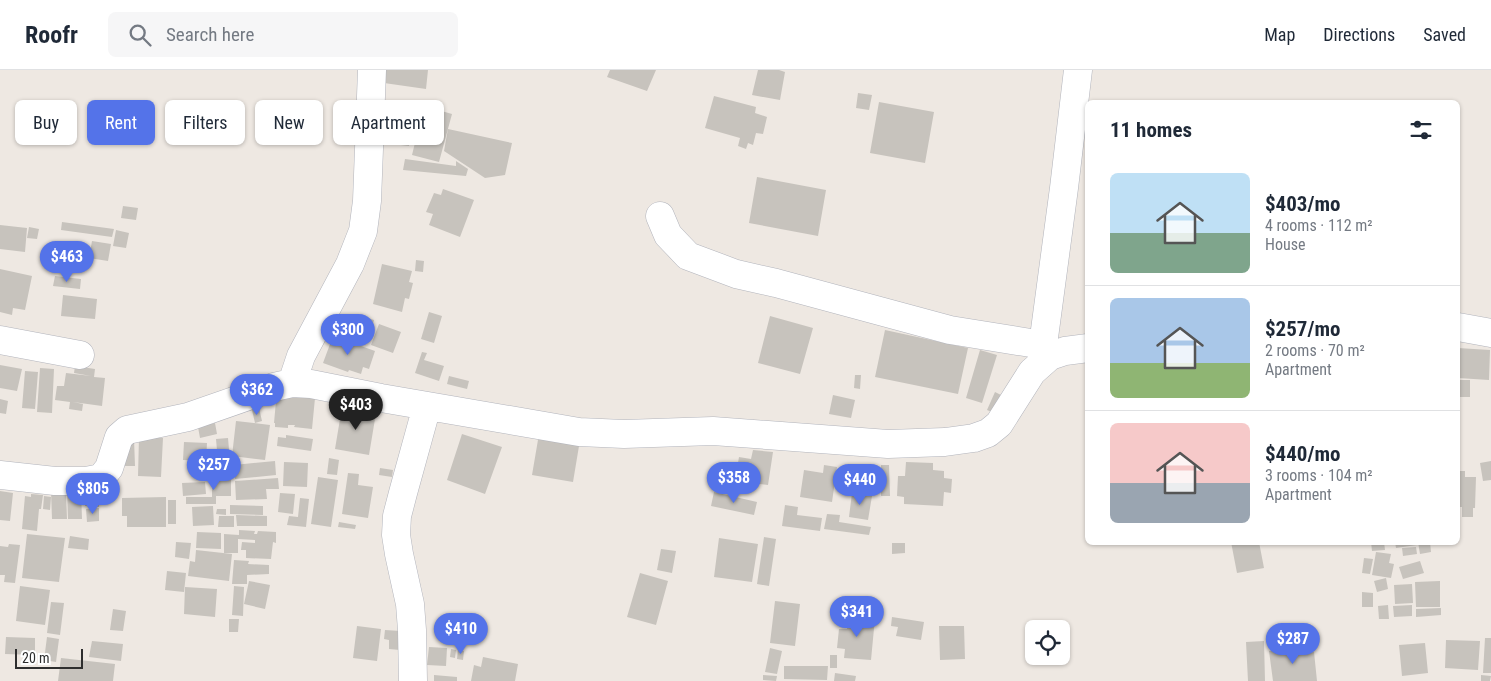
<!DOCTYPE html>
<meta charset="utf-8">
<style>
body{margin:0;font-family:"Roboto Condensed",sans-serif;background:#f6f6f7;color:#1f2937;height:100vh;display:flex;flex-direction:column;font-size:19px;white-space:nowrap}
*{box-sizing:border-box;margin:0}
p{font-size:16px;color:#747a83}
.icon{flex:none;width:28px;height:28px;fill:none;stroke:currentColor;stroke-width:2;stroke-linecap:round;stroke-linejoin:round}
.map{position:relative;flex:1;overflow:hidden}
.details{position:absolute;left:1085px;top:30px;width:375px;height:445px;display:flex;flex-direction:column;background:#fff;border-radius:8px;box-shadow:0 1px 4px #0004}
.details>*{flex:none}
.guide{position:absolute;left:15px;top:30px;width:475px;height:45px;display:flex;gap:10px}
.controls{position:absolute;left:1025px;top:550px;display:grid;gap:10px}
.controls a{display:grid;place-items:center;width:45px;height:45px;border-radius:8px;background:#fff;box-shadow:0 1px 4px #0004;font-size:25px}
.scale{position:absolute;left:15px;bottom:12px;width:68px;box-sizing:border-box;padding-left:5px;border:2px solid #2e2e2e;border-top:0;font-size:14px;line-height:18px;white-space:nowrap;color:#2e2e2e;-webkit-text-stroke:4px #fff;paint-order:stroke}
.price{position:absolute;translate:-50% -42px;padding:0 11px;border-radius:18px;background:#5473e9;color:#fff;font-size:16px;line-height:32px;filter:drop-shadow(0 1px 2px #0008)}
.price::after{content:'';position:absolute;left:50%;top:30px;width:15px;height:11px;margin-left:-8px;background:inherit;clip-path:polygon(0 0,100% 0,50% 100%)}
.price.selected{background:#222;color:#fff}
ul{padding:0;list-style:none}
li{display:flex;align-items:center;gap:15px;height:125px;padding:0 25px}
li+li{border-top:1px solid #e0e1e3}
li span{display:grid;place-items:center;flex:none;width:140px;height:100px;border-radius:8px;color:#555}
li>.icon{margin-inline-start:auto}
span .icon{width:60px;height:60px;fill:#fffc;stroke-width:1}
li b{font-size:21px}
h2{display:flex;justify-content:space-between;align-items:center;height:60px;padding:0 25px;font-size:21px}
.tag{padding:0 18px;border-radius:8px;background:#fff;box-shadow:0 1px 4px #0004;font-size:18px;line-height:45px}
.tag.selected{background:#5473e9;color:#fff}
header{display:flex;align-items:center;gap:30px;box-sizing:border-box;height:70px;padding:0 25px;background:#fff;border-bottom:1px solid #e0e1e3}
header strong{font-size:24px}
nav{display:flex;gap:28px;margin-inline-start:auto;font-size:18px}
.search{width:350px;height:45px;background:#f6f6f7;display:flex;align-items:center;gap:12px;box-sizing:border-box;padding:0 18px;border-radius:8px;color:#747a83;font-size:19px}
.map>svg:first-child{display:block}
</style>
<header>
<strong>Roofr</strong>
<div class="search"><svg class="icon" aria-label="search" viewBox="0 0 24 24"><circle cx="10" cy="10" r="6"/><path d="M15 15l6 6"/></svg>Search here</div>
<nav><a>Map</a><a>Directions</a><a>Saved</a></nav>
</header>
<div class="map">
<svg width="1491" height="611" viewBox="0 0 1491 611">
<rect width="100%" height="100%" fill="#eee8e2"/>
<!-- building -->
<path fill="#c7c3bd" d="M379,0H428L426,19L377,12Z
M610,0H656L647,21L607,7Z
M758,0H779L785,2L780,30L752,25Z
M858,23L872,25L869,40L856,38Z
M714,26L756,37L755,43L767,47L763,64L756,63L753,75L748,73L746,79L738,76L740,68L705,58Z
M879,32L934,42L925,93L870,83Z
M389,33L414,36L409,76L384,73Z
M424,36L452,44L439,92L412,85Z
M448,59L512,73L505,105L485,108L444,81Z
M405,89L456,96V91L468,99L466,106L403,100Z
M757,107L826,120L818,166L749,153Z
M443,119L474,130L460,167L429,155L433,144L426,142L434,123L441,125Z
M123,136L138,138L136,150L121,148Z
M62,152L114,159L112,167L61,160Z
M0,155L27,158L25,182L0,179Z
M29,157L39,159L37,169L27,168Z
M116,160L129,163L126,178L113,176Z
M92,171L111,174L108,191L89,188Z
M416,190L424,191L423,202L415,201Z
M382,194L412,201L409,212L413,213L409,229L405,228L402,242L373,234Z
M0,199L32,206L25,240L13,238L12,245L0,242Z
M55,206L81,209L80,219L53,216Z
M63,225L97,229L95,249L61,246Z
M429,242L442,246L434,273L421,269Z
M358,245L374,250L368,273L351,268Z
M770,246L813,258L800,304L758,293Z
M379,254L401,262L393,283L371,275Z
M885,260L968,278L958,324L875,307Z
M333,266L375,281L369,299L363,297L361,304L349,300L348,302L323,293Z
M1458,278L1490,280L1489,310L1458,308Z
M980,280L997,285L982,333L966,328Z
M422,282L427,283L424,290L444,296L439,311L415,303Z
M0,295L22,299L17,321L0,318Z
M75,296L95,299L94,307L105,308L102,336L73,332L83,334L82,341L69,339L70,332L55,330L57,316H64L66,303L91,306L74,303Z
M40,298L54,299L52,343L37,342Z
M25,301L38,302L35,339L22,338Z
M855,305H861L860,319L854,318Z
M449,306L469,311L467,319L447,314Z
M1458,310H1470V327H1458Z
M995,322L1003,326L994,343L987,340Z
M280,324L315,328L312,359L294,357L295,355H288V358L275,357V353H274L276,331H279Z
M833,325L855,330L851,348L829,344Z
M0,329L8,331L6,344L0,343Z
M342,337L376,343L369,385L335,379Z
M259,338L262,351L255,353L252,340Z
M236,351L270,355L265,390L232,386Z
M215,353L217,364L200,368L198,357Z
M462,364L502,377L485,424L447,410Z
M539,364L580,370L573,412L532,405Z
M286,365L313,369L311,381L277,376L278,367L286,368Z
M139,367L163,368L161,407L138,406Z
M228,368L231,402L219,403L216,369Z
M134,369L135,396H125V370Z
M184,372L207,373L206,391L183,390Z
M753,380L773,382L768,415L735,411L739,387L751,389Z
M329,388L339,390L337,405L327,404Z
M275,391L276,405L235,409L234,395Z
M1491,391V410L1483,411L1480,393Z
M284,392L308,393L307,417L283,416Z
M906,392L933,393V400L944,401V408L952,409L951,423L944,422L943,436L904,434V427L897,426L898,406H905Z
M824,395L837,397L832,432L800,427L804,400L823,403Z
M881,395H889L890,426H881Z
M380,398L393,400L392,407L379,405Z
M853,401L873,404L871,420L851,417Z
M1458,401H1465V407H1476L1475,438H1473V447H1462V437H1458Z
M348,403L359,404L358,415L373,417L368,448L342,444Z
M212,405H231V426H216V434H186V427H212Z
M318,407L338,410L331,457L311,454Z
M278,408L279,419H266L267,429L236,430L235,411Z
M205,412L206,424L183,426L182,413Z
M85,417H99V437L85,436Z
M81,419L82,449H68L67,420Z
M0,421L13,423L10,451L0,450Z
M51,421H66L67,449H52Z
M714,422L757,432L754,445L711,436Z
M280,423L295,424L293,444L278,442Z
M852,423L872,426L868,450L849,447Z
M31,424L43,425L41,439H39L37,461L22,459L25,426L31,427Z
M44,426L51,427L50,440L43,439Z
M166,427V457H127V446H122V428Z
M300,428L309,429L306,457L287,455L289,446L298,447Z
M168,430H176V454H168Z
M230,435L263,436V445L230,444Z
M785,435L798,437L797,445L822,448L820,461L782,456Z
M213,436L214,455L193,456L192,437Z
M99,438V451L87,452L86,439Z
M217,439H226V445L216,444Z
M827,444L840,445L839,452L871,457L869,465L824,459Z
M236,445L267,446V456H237Z
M219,446H234V457H218Z
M339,452L356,455L355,459L338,457Z
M239,460L255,461L254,464H257L258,461L276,462V473L273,472L271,489L246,488V480H241L242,472L255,473V470L238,469V483H224V464L239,465Z
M197,462L221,463V479L196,478Z
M27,464L65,468L59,512L22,508Z
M70,466L89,469L88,480L68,478Z
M764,467L776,469L769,516L757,514Z
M719,468L758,474L752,512L714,507Z
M176,472L191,473L189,489L175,487Z
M1231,472H1259L1264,498L1237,503Z
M1371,472H1384L1385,480L1372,481Z
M1395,472H1417V475L1396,478Z
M1418,472H1430L1431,482L1420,484Z
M892,473H905V483L892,484Z
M9,474L20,475L15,513L4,512L5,505H0V476L8,477Z
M1416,477L1417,484L1403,486L1402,478Z
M661,479L676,481L672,503L657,500Z
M196,480L232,484L229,511L188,506L190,491L195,492Z
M1376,482L1391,484L1389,493L1394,494L1391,508L1372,505Z
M1364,488L1373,489L1370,504L1362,503Z
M234,490L249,491L248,494L269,495V504L247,505V514H232Z
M1420,491L1424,503L1403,509L1399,497Z
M167,501L186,503L184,522L165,520Z
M640,503L668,511L656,555L627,547Z
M1386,508L1388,519L1377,522L1374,511Z
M249,511L270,515L265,539L244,534Z
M1440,511V537H1416L1415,512Z
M1412,514L1413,533L1395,534L1394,515Z
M20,516L50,520L45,555L16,551Z
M234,516L244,517L243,546L232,545Z
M185,517L217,519L215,547L184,544Z
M1362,522L1373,523V537H1362Z
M775,531L800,534L795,576L770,573Z
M51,532L64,533L60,565L47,563Z
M1388,535L1389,549H1379L1378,536Z
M1412,535V546L1394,547L1393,536Z
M1441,538V545L1416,547V539Z
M113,539L126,541L123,561L110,560Z
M849,546L875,548L871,590L844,588L845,579L837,578L839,559H847Z
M892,547L924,552L921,570L896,566L898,557L891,556Z
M229,549H239L238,562H229Z
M357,556L381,559L377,591L353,588Z
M939,556H964L965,589L940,590Z
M385,560L401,561L400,580L389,579V570L384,569Z
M6,567L35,568V585L5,584Z
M47,567L59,569L56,592L44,590Z
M1485,568H1491V603H1483Z
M1446,570L1480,571L1478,600L1445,598Z
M92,571L123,574L121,591L89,587Z
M1264,571L1265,611H1248L1246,572Z
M1425,573L1428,603L1402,606L1399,575Z
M429,577L447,578L446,596L427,595Z
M1307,577L1308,583L1314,582L1317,611H1273L1269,581Z
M770,578L782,581L777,604L765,602Z
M451,579L456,580L455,588L450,587Z
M458,580L464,581L463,590L457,589Z
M830,585H837V598H830Z
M483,587L518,594L515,611H471L474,595L481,597Z
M61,588L115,594L113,611H58Z
M784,596H828L827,610L784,609Z
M835,603L856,606L855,611H834Z
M434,605L457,607V611H434Z
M763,605L777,606L776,611L763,610Z
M1481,605L1491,606L1490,611H1481Z"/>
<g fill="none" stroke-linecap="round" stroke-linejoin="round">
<!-- minor casing -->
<g stroke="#b2b4bc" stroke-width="29">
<path id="minor" d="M660,146L668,165L688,186L736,204L776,213L950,260L1043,275
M1458,257L1491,263
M0,270L80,285
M1050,286L1043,275L1064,118L1078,0
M292,313L301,286L350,194L363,161L367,131L372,0
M0,405L55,411H86L101,408L109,398L119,367L127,360L188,347L274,317L292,313L311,314L381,328L579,362L624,364L713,361L888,374L945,372L974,368L988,363L999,354L1032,302L1050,286L1065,281L1088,278
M413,611L412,560L410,534L399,484L396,465L397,446L403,423L427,336"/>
</g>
<!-- minor -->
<use href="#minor" stroke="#fff" stroke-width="28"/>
</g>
</svg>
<div class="controls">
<a><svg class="icon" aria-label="locate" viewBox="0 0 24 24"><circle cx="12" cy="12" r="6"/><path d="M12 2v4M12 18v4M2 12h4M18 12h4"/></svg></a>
</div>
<div class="scale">20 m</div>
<b class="price" style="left:67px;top:213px">$463</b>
<b class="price" style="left:348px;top:286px">$300</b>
<b class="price" style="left:257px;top:346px">$362</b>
<b class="price selected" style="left:356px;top:361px">$403</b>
<b class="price" style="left:214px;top:421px">$257</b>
<b class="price" style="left:734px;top:434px">$358</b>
<b class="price" style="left:860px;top:436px">$440</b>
<b class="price" style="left:93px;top:445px">$805</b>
<b class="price" style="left:857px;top:568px">$341</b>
<b class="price" style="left:461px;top:585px">$410</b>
<b class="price" style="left:1293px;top:595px">$287</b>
<div class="guide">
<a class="tag">Buy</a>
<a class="tag selected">Rent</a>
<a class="tag">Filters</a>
<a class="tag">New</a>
<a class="tag">Apartment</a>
</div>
<section class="details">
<h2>11 homes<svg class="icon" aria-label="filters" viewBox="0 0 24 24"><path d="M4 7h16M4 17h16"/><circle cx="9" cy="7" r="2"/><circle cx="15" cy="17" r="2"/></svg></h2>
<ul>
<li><span style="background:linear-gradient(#bfe0f5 60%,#7fa58c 0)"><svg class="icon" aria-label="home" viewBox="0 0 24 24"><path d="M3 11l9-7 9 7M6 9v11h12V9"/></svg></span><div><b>$403/mo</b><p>4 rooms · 112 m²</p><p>House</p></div></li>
<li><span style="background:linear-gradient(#a9c7e8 65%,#8fb573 0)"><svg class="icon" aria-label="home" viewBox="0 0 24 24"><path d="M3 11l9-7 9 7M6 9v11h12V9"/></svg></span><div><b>$257/mo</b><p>2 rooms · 70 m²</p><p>Apartment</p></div></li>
<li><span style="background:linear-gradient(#f6c9c9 60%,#9aa5b1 0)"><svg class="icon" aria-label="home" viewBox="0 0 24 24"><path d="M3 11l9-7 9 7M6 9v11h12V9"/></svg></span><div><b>$440/mo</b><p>3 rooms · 104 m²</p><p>Apartment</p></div></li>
</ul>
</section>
</div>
